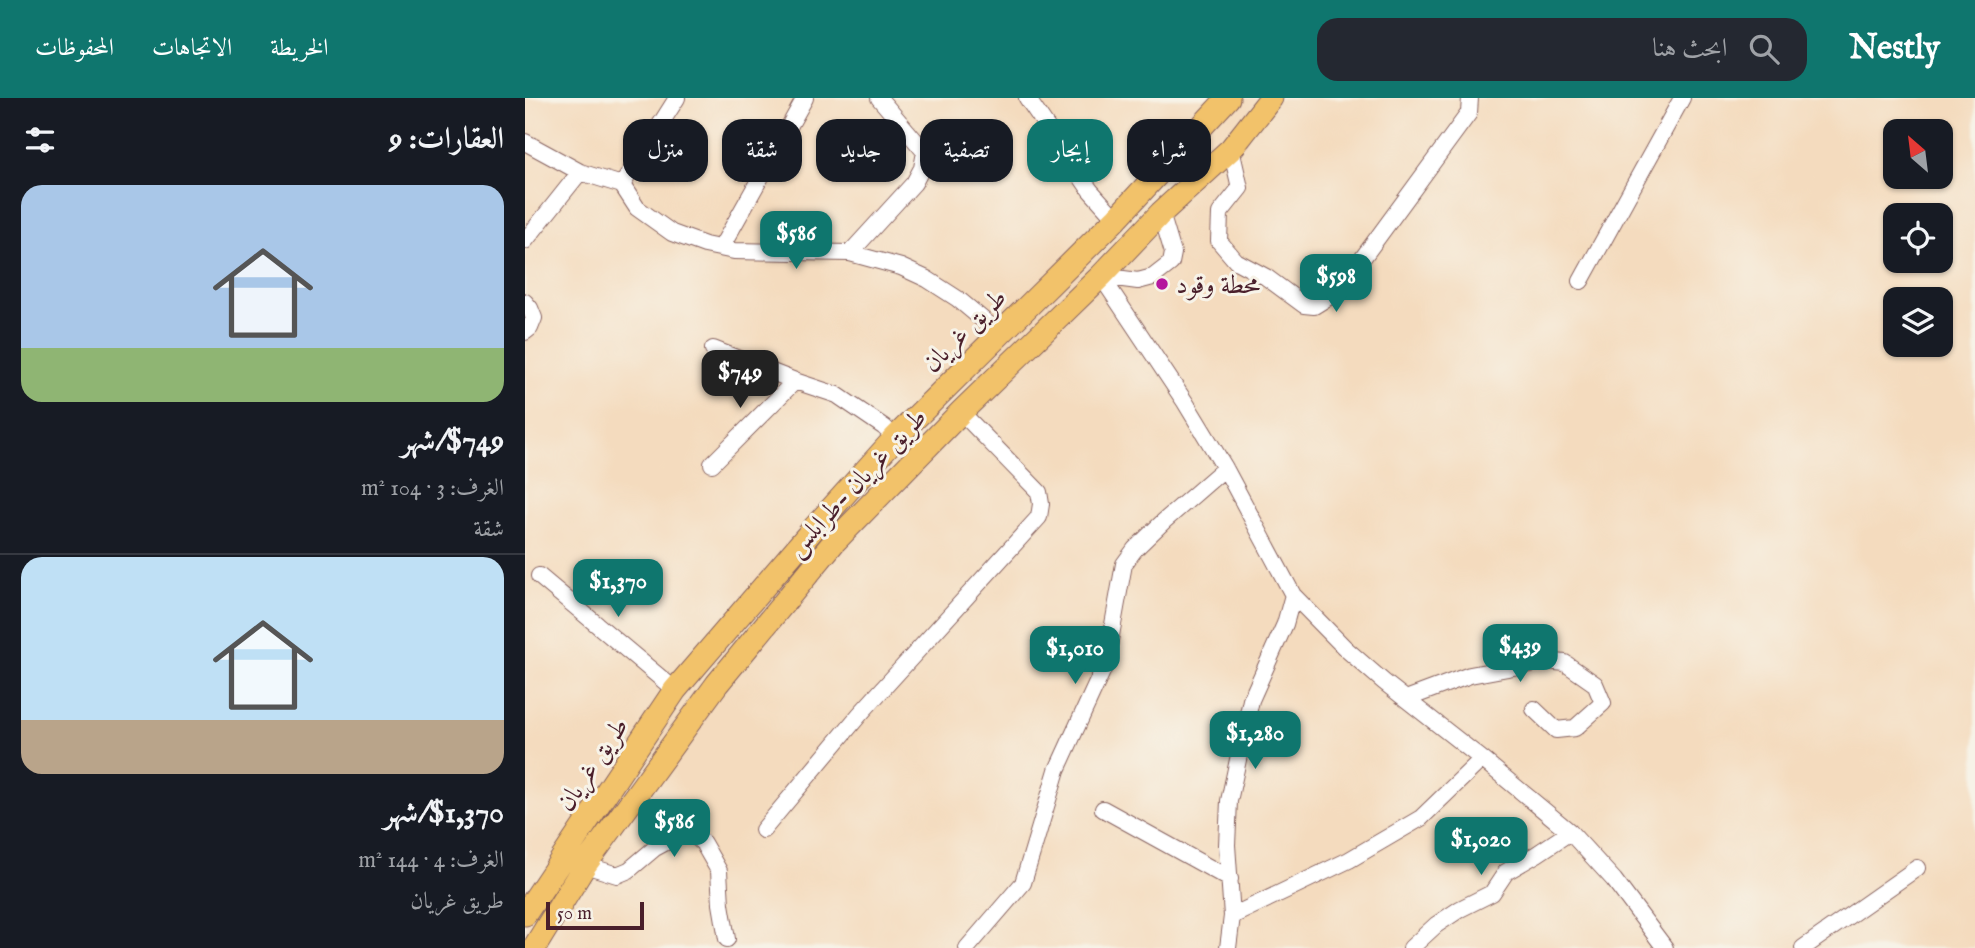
<!DOCTYPE html>
<html lang="ar">
<meta charset="utf-8">
<style>
body{margin:0;font-family:"IM FELL English",Amiri,serif;background:#242831;color:#f1f3f6;direction:rtl;height:100vh;display:flex;flex-direction:column;font-size:26px;white-space:nowrap}
*{box-sizing:border-box;margin:0}
p{font-size:23px;color:#9ea1a6}
.icon{flex:none;width:38px;height:38px;fill:none;stroke:currentColor;stroke-width:2;stroke-linecap:round;stroke-linejoin:round}
.map{position:relative;flex:1;overflow:hidden;direction:ltr}
.sheet{display:flex;flex-direction:column;background:#171b24;width:525px}
.sheet>*{flex:none}
.guide{position:absolute;left:21px;top:21px;width:665px;height:63px;direction:rtl;display:flex;gap:14px}
.needle{width:46px;rotate:332deg}
.tools{position:absolute;left:1358px;top:21px;display:grid;gap:14px}
.tools a{display:grid;place-items:center;width:70px;height:70px;border-radius:14px;background:#171b24;box-shadow:0 2px 5px #0004;font-size:35px}
.scale{position:absolute;left:21px;bottom:18px;width:98px;box-sizing:border-box;padding-left:7px;border:4px solid #4a1f2b;border-top:0;font-size:19px;line-height:24px;white-space:nowrap;color:#4a1f2b;-webkit-text-stroke:5px #f7f3e8;paint-order:stroke}
.price{position:absolute;translate:-50% -60px;padding:0 16px;border-radius:14px;background:#0f766e;color:#fff;font-size:23px;line-height:46px;filter:drop-shadow(0 2px 4px #0008)}
.price::after{content:'';position:absolute;left:50%;top:42px;width:21px;height:16px;margin-left:-10px;background:inherit;clip-path:polygon(0 0,100% 0,50% 100%)}
.price.selected{background:#222;color:#fff}
ul{padding:0;list-style:none}
li{display:grid;align-content:center;gap:14px;height:371px;padding:0 21px}
li+li{border-top:2px solid #363941}
li span{display:grid;place-items:center;height:217px;border-radius:21px;color:#555}
li>.icon{margin-inline-start:auto}
span .icon{width:126px;height:126px;fill:#fffc;stroke-width:1}
li b{font-size:30px}
h2{display:flex;justify-content:space-between;align-items:center;height:84px;padding:0 21px;font-size:30px}
.tag{padding:0 24px;border-radius:21px;background:#171b24;box-shadow:0 2px 5px #0004;font-size:24px;line-height:63px}
.tag.selected{background:#0f766e;color:#fff}
header{display:flex;align-items:center;gap:42px;box-sizing:border-box;height:98px;padding:0 35px;background:#0f766e;color:#fff}
header strong{font-size:33px}
nav{display:flex;gap:38px;margin-inline-start:auto;font-size:24px}
.search{width:490px;height:63px;background:#242831;display:flex;align-items:center;gap:18px;box-sizing:border-box;padding:0 24px;border-radius:21px;color:#9ea1a6;font-size:26px}
main{display:flex;flex:1;min-height:0}
.map>svg:first-child{display:block}
</style>
<header>
<strong>Nestly</strong>
<div class="search"><svg class="icon" aria-label="search" viewBox="0 0 24 24"><circle cx="10" cy="10" r="6"/><path d="M15 15l6 6"/></svg>ابحث هنا</div>
<nav><a>الخريطة</a><a>الاتجاهات</a><a>المحفوظات</a></nav>
</header>
<main>
<div class="map">
<svg width="1450" height="850" viewBox="0 0 1450 850">
<rect width="100%" height="100%" fill="#f7f3e8"/>
<filter id="ink" filterUnits="userSpaceOnUse"><feTurbulence type="fractalNoise" baseFrequency=".0143" numOctaves="2"/><feDisplacementMap in="SourceGraphic" scale="14" xChannelSelector="R" yChannelSelector="G"/><feConvolveMatrix kernelMatrix="1 2 1 2 8 2 1 2 1" color-interpolation-filters="sRGB"/></filter>
<filter id="wash" filterUnits="userSpaceOnUse"><feTurbulence type="fractalNoise" baseFrequency=".00686" numOctaves="4" result="noise"/><feDisplacementMap in="SourceGraphic" scale="28" xChannelSelector="R" yChannelSelector="G"/><feGaussianBlur stdDeviation="1.57" result="paint"/><feColorMatrix in="noise" values="0 0 0 0 0 0 0 0 0 0 0 0 0 0 0 0 0 1.4 0 .05"/><feComposite in="paint" operator="in"/></filter>
<g filter="url(#wash)">
<rect width="100%" height="100%" fill="#f4dbbe"/>
</g>
<g filter="url(#ink)">
<g fill="none" stroke-linecap="round" stroke-linejoin="round">
<!-- minor casing -->
<g stroke="#86615e" stroke-width="18">
<path id="minor" d="M502,0L565,92L591,121
M0,44L55,74L97,87L112,110L147,135L180,147L209,153L325,155L376,169L402,181L433,201L475,236
M706,51L715,90L695,115L694,143L711,163L741,179L779,207L789,208L810,195L823,180L944,15L945,0
M97,87L152,0
M0,143L55,74
M196,150L280,0
M325,155L389,85L397,70L400,54L354,0
M576,178L660,304L700,370L768,497L821,551L859,584L957,661L1045,734L1089,782L1140,850
M576,178L613,183L628,179L646,165L648,155L636,115
M1056,183L1157,0
M0,204L5,210L9,220L5,230L0,234
M188,251L270,283L312,297L359,329L370,340
M187,366L270,283
M14,478L150,592
M881,601L945,577L1021,563L1040,565L1070,586L1078,605L1050,630L1031,632L1009,611
M578,711L705,781
M238,732L335,616L514,419L516,406L514,394L436,314
M60,767L92,777L104,772L130,750L154,737H169L178,745L194,773L196,806L202,841
M707,818L824,762L896,720L957,661
M442,850L498,785L532,672L581,565L599,466L610,451L639,423L700,370
M703,850L707,818L702,747L704,703L726,602L760,526L768,497
M886,850L911,827L935,811L967,795L981,774L1012,756L1045,734
M1278,850L1392,770"/>
</g>
<!-- highway casing -->
<g stroke="#86615e" stroke-width="25">
<path id="highway" d="M0,816L150,592L290,429L370,340L591,121L703,0
M9,850L60,767L192,586L309,444L436,314L576,178L636,115L706,51L746,0"/>
</g>
<!-- minor -->
<use href="#minor" stroke="#fff" stroke-width="16"/>
<!-- highway -->
<use href="#highway" stroke="#f2c26a" stroke-width="23"/>
</g>
</g>
<!-- markers -->
<circle fill="#b5179e" stroke="#f7f3e8" stroke-width="2.5" cx="637" cy="186" r="7"/>
<g text-anchor="middle" stroke-width="6" stroke-linejoin="round" paint-order="stroke">
<!-- poi labels -->
<g font-size="26" fill="#4a1f2b" stroke="#f7f3e8" text-anchor="start">
<text x="651" y="195">محطة وقود</text>
</g>
<!-- street labels -->
<g font-size="26" fill="#4a1f2b" stroke="#f7f3e8">
<text transform="translate(439 232) rotate(-45)" y="9">طريق غريان</text>
<text transform="translate(331 384) rotate(-47)" y="9">طريق غريان -طرابلس</text>
<text transform="translate(67 666) rotate(-56)" y="9">طريق غريان</text>
</g>
</g>
</svg>
<div class="tools">
<a><svg class="needle" viewBox="-14 -14 28 28"><path d="M0-13l5 13h-10z" fill="#e53935"/><path d="M0 13l5-13h-10z" fill="#9ea1a6"/></svg></a>
<a><svg class="icon" aria-label="locate" viewBox="0 0 24 24"><circle cx="12" cy="12" r="6"/><path d="M12 2v4M12 18v4M2 12h4M18 12h4"/></svg></a>
<a><svg class="icon" aria-label="layers" viewBox="0 0 24 24"><path d="M12 4l9 5-9 5-9-5zM3 14l9 5 9-5"/></svg></a>
</div>
<div class="scale">50 m</div>
<b class="price" style="left:271px;top:173px">$586</b>
<b class="price" style="left:811px;top:216px">$598</b>
<b class="price selected" style="left:215px;top:312px">$749</b>
<b class="price" style="left:93px;top:521px">$1,370</b>
<b class="price" style="left:995px;top:586px">$439</b>
<b class="price" style="left:550px;top:588px">$1,010</b>
<b class="price" style="left:730px;top:673px">$1,280</b>
<b class="price" style="left:149px;top:761px">$586</b>
<b class="price" style="left:956px;top:779px">$1,020</b>
<div class="guide">
<a class="tag">شراء</a>
<a class="tag selected">إيجار</a>
<a class="tag">تصفية</a>
<a class="tag">جديد</a>
<a class="tag">شقة</a>
<a class="tag">منزل</a>
</div>
</div>
<section class="sheet">
<h2>العقارات: 9<svg class="icon" aria-label="filters" viewBox="0 0 24 24"><path d="M4 7h16M4 17h16"/><circle cx="9" cy="7" r="2"/><circle cx="15" cy="17" r="2"/></svg></h2>
<ul>
<li><span style="background:linear-gradient(#a9c7e8 75%,#8fb573 0)"><svg class="icon" aria-label="home" viewBox="0 0 24 24"><path d="M3 11l9-7 9 7M6 9v11h12V9"/></svg></span><div><b>$749/شهر</b><p>الغرف: 3 · 104 m²</p><p>شقة</p></div></li>
<li><span style="background:linear-gradient(#bfe0f5 75%,#b9a48a 0)"><svg class="icon" aria-label="home" viewBox="0 0 24 24"><path d="M3 11l9-7 9 7M6 9v11h12V9"/></svg></span><div><b>$1,370/شهر</b><p>الغرف: 4 · 144 m²</p><p>طريق غريان</p></div></li>
</ul>
</section>
</main>
